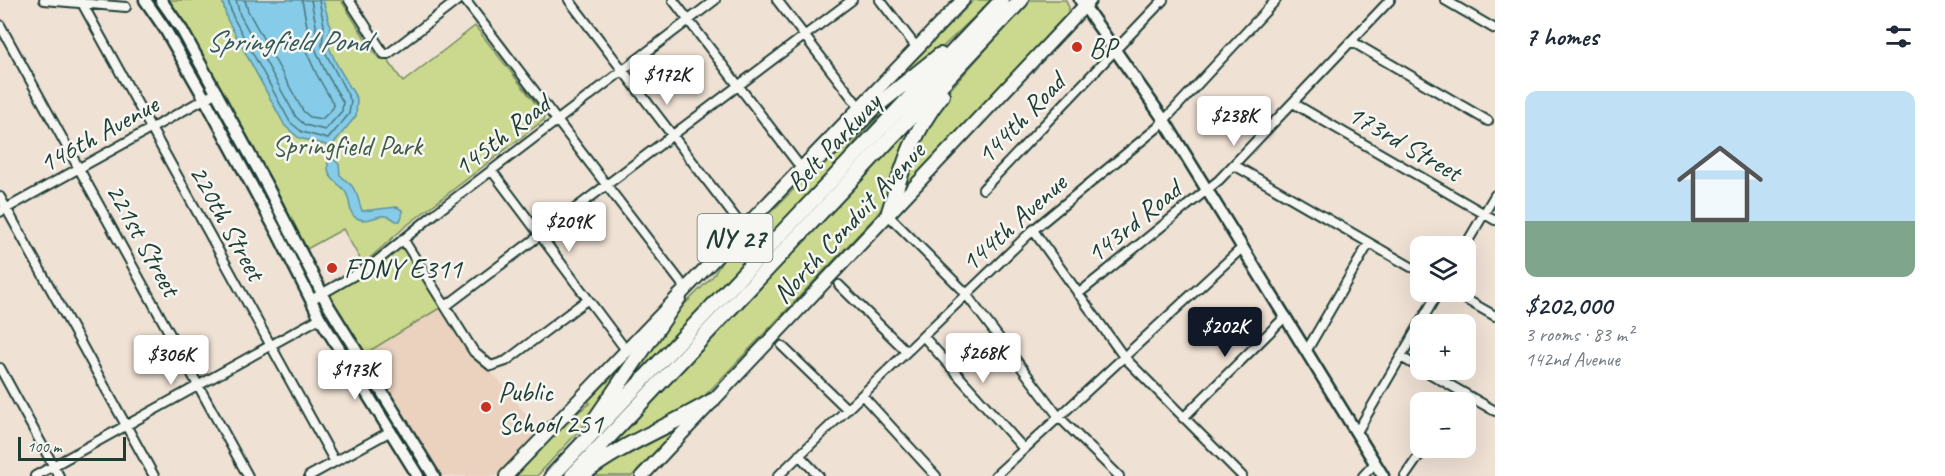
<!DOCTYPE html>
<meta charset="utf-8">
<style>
body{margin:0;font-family:Caveat,sans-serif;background:#f2f2f3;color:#1f2937;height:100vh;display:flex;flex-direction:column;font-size:22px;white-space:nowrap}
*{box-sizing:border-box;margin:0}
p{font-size:20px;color:#747a83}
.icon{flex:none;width:33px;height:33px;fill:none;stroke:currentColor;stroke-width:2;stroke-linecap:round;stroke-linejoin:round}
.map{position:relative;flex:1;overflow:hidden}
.sheet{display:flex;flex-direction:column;background:#fff;width:450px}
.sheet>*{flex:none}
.fabs{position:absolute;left:1410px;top:236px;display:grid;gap:12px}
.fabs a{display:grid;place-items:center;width:66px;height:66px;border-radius:12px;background:#fff;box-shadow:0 6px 24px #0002;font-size:30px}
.scale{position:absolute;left:18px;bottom:15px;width:108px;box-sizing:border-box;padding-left:6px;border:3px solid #1f3d34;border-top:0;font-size:16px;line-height:21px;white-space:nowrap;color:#1f3d34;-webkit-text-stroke:4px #f6f6f2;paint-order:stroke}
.price{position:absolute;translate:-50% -51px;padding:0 14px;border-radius:6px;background:#fff;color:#222;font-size:20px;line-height:39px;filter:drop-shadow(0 2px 3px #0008)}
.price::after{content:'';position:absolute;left:50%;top:36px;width:18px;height:14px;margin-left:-9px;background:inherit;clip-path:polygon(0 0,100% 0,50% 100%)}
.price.active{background:#111827;color:#fff}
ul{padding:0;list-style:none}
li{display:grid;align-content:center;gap:12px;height:318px;padding:0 30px}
li span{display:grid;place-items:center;height:186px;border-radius:12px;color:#555}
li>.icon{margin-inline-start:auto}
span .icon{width:108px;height:108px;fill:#fffc;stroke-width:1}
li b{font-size:26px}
h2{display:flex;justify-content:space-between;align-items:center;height:72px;padding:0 30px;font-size:26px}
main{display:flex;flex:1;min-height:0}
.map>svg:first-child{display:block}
</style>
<main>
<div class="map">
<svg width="1495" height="476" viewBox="0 0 1495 476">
<rect width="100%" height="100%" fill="#efe1d4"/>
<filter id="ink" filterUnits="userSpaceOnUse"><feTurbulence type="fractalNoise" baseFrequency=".0167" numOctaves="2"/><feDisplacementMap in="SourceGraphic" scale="12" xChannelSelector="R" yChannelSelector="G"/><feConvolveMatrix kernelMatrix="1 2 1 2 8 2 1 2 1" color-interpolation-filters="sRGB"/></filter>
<g filter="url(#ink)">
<!-- built -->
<path fill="#ead2bf" d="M443,306L468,350L498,379L540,432L497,476H441L363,355Z"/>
<!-- green -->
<path fill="#cad98d" stroke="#748b60" stroke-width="1.5" d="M165,0H341L375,54L380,59H387L403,82L475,26L540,109L545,119L406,226L363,264L343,229L307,249C261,166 220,78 165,0Z
M974,0H992L929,60L881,95Z
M1030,0H1066L1069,8L1067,14L907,184L903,180L917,140L948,92Z
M901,92L904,94L865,130L836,165L620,396L617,394L670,319L713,276L723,260L845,138Z
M921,113L887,202L875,217L697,404L616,446L612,443Z
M402,245L443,306L363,355L328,296L376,267Z
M622,367L624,369L588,421L537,476H516L571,418L590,403L588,401Z
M674,429L675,431L632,476H586L597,466Z"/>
<!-- water -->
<path fill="#86cbe8" stroke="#5d92a0" stroke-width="1.5" d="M222,0H323L330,25L328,45L337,65L357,99L356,116L333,144L331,157L339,164L340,175L352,186L357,195L362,211L397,207L402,210V216L400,221H396C380,208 374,224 359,219C348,216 351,203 347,195C344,186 332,182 329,173C326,165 330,155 326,145L299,138L285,126L227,19Z"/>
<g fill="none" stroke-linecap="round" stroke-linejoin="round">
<!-- shore -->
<path stroke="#48767c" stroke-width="1.5" d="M228,0L233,17L290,122L302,132L328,139L349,114L351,101L322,46L324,25L319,0
M236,0L240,15L296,117L305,125L325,130L342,111L343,102L325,71L315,48L316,25L311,0
M245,0L248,11L303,111L310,117L322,119L333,108L334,105L317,75L306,51L307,26L302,0"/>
<!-- street casing -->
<g stroke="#1f3d34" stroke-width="12">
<path id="street" d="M44,0L126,7
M349,0L384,54H388L458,0
M465,0L686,289
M569,0L744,229
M673,0L802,169
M777,0L860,108
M880,0L917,48
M1445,0L1495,29
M82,3L335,462
M0,25L248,476
M1351,41L1488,121
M1293,103L1495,220
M1234,165L1411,267
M492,171L626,350
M983,189L1163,0
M0,197L154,476
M0,212L217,92
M888,215L962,289L1059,417L1119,476
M1033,230L1124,357L1242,476
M403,239L474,352L491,366L506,361L588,299
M1465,246L1495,195
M839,285L906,351
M1451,291L1495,316
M1078,294L1219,180L1390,0
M311,300L372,265L437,212L715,0
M446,306L852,0
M923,336L1024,449
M782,346L847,409
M1307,350L1369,243
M1401,357L1420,368
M0,368L59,476
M1422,369L1495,411
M862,395L936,476
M1456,402L1462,392
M1183,418L1286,316
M1357,432L1439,291
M799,455L819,476
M35,476L320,318
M309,476L391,431
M778,476L1033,230L1157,128L1276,0
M995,476L1243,247
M1363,476L1375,463
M1405,476L1425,447"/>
</g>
<!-- secondary casing -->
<g stroke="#1f3d34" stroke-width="15">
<path id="secondary" d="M145,0L165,29L205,99L278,234L320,318L418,476
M161,0L182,30L266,184L328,305L434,476
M1080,0L1164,120L1383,476"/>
</g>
<!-- primary casing -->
<g stroke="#1f3d34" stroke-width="16">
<path id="primary" d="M506,476L963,0
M642,476L1090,0"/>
</g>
<!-- highway casing -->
<g stroke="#1f3d34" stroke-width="18">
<path id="highway" d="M802,169L835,146L874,108L940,55
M888,215C902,170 912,132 942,95
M594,421L679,297
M552,476L1002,0
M572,476L1021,0
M581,476C621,444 669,427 712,401"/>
</g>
<!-- street -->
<use href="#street" stroke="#f6f6f2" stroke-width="8"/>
<!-- secondary -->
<use href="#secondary" stroke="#f6f6f2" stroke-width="10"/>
<!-- primary -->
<use href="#primary" stroke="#f6f6f2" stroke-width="12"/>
<!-- highway -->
<use href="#highway" stroke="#f6f6f2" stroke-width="14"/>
</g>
</g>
<!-- markers -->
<g fill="#c8321e" stroke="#f6f6f2" stroke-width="2">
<circle cx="1077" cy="47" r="6"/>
<circle cx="332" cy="268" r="6"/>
<circle cx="486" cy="407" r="6"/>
</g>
<g text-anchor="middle" stroke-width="5" stroke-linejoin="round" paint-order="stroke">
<!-- shield labels -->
<rect fill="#f6f6f2" stroke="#60746d" stroke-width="1.5" x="697.5" y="214" width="75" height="48" rx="4.5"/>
<g font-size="27" font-weight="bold" fill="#1f3d34">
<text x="735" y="247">NY 27</text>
</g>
<!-- poi labels -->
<g font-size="28" fill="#1f3d34" stroke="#f6f6f2" text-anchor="start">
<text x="1089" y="57">BP</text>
<text x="344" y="278">FDNY E311</text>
<text x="498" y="401">Public<tspan x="498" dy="32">School 251</tspan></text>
</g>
<!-- street labels -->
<g font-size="28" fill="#1f3d34" stroke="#f6f6f2">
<text transform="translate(1020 118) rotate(-46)" y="10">144th Road</text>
<text transform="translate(98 133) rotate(-29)" y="10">146th Avenue</text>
<text transform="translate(501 135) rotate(-38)" y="10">145th Road</text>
<text transform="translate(833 142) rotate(-47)" y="10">Belt Parkway</text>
<text transform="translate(1405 142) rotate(30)" y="10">173rd Street</text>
<text transform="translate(1133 221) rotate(-39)" y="10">143rd Road</text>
<text transform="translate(228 222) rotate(61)" y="10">220th Street</text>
<text transform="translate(848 222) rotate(-47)" y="10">North Conduit Avenue</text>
<text transform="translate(1013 222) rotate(-42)" y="10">144th Avenue</text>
<text transform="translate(144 239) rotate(61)" y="10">221st Street</text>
</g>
<!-- park labels -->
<g font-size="28" fill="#415c46" stroke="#f6f6f2">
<text x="347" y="155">Springfield Park</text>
</g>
<!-- water labels -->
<g font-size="30" font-style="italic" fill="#345958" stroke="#f6f6f2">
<text x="287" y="51">Springfield Pond</text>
</g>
</g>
</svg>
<div class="fabs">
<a><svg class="icon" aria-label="layers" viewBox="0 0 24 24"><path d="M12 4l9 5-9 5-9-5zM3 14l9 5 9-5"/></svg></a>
<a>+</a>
<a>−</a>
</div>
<div class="scale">100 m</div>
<b class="price" style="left:667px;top:106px">$172K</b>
<b class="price" style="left:1234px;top:147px">$238K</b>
<b class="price" style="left:569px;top:253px">$209K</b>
<b class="price active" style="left:1225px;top:358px">$202K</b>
<b class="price" style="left:983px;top:384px">$268K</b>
<b class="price" style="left:171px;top:386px">$306K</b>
<b class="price" style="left:355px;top:401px">$173K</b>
</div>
<section class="sheet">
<h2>7 homes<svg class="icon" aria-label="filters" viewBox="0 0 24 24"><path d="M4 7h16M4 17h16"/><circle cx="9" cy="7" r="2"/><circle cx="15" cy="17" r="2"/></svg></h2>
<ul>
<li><span style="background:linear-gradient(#bfe0f5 70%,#7fa58c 0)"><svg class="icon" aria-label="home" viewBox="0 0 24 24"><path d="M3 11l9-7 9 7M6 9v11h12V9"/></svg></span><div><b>$202,000</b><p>3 rooms · 83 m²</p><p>142nd Avenue</p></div></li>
</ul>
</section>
</main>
